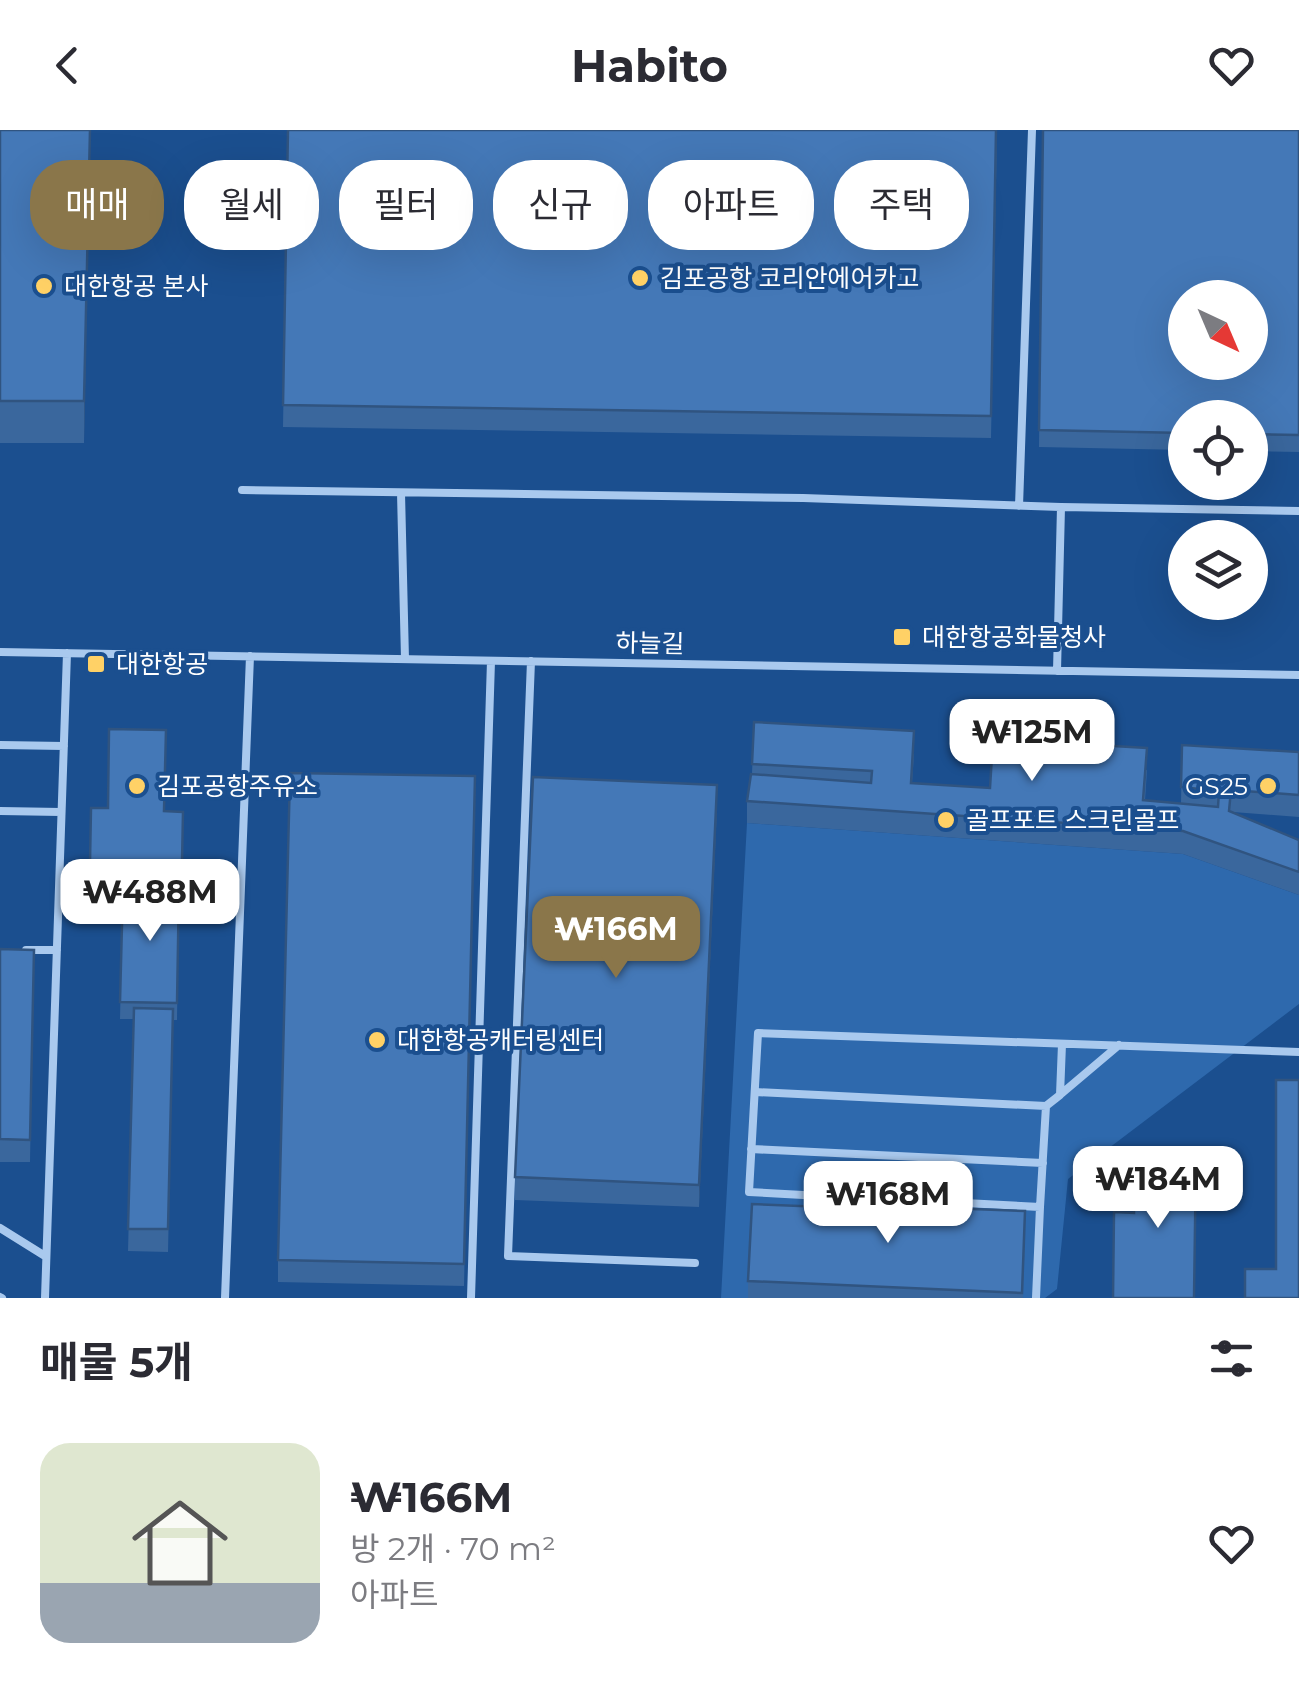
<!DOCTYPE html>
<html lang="ko">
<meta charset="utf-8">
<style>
body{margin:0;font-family:Montserrat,"Noto Sans KR",sans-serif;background:#f7f7f7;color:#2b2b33;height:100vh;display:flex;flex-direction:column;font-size:38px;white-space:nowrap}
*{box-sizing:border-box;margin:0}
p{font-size:32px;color:#7c7c81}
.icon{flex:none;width:55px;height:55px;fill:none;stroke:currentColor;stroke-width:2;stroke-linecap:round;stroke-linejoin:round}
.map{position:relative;height:1168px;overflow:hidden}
.drawer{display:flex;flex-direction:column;background:#fff;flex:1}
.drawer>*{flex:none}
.hud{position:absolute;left:30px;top:30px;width:1240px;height:90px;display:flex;gap:20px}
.needle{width:65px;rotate:136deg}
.buttons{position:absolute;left:1168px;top:150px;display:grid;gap:20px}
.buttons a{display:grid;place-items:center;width:100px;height:100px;border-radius:50%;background:#fff;box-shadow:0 10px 40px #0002;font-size:50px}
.price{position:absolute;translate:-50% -85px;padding:0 22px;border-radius:20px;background:#fff;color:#222;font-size:32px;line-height:65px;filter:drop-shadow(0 2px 5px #0008)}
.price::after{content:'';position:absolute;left:50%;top:60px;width:30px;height:22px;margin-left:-15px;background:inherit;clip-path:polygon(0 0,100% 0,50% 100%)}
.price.active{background:#8a764a;color:#fff}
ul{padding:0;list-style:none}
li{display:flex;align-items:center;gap:30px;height:250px;padding:0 40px}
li+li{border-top:2px solid #e1e1e2}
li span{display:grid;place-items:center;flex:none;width:280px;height:200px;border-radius:30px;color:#555}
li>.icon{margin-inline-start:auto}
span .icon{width:120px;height:120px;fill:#fffc;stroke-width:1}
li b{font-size:42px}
h2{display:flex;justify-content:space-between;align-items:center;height:120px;padding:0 40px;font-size:42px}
.tag{padding:0 35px;border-radius:40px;background:#fff;box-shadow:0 10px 40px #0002;font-size:35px;line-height:90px}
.tag.active{background:#8a764a;color:#fff}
header{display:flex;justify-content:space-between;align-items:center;height:130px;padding:0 40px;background:#fff;font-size:45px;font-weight:700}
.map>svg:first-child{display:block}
</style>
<header><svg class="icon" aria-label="back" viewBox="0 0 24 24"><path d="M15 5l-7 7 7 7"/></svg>Habito<svg class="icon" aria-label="heart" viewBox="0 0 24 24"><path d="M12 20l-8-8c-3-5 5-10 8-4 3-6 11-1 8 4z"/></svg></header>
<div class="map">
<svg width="1299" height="1168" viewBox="0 0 1299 1168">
<rect width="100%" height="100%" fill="#1b4f8f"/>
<!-- green -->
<path fill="#2e69ad" d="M747,693L1183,724L1299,765V874L1068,1049L1057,1159L1045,1168H721Z"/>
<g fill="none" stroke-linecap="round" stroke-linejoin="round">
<!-- lane -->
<path stroke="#a9c9ee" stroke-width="8" d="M242,360L803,368L1061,377L1299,381
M401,363L405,529
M1019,376L1032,0
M0,522L1299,545
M531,531L508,1126L695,1133
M1057,541L1061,377
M0,615L64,616
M0,681L61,682
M26,820H57
M755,962L1046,976
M1061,964L1119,915
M751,1019L1043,1033
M858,1068L749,1062L758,903L1299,922
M887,1069L1040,1077L1046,976L1060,965L1062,914
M0,1098L45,1126
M0,1167L2,1168
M45,1168L67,523
M225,1168L250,526
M471,1168L491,531
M1036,1168L1040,1077"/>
</g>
<!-- wall -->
<path fill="#3a679d" d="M0,0H90L84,313H0Z
M288,0H997L991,308L283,297Z
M1043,0H1299V322L1250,321V288H1185V320L1039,317Z
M754,592L914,624L912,653L990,658L1147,640L1145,670L1181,673L1182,615L1299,622V687L1233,682L1299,710V765L1183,724L747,693V671L752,644Z
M475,646L464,1156L278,1152V1130Z
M717,677L699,1077L515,1070V1047Z
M91,678L183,682L182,750L90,749Z
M123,755L179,756L177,890H173L168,1122L128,1121L134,889H120Z
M0,819L34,820L30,1032H0Z
M894,1076L1025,1103L1023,1168H748V1151Z"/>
<!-- shaded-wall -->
<path fill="#305480" d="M90,0L84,313V271Z
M717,655V677L699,1077V1055Z"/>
<!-- building -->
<path fill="#4478b7" stroke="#305480" stroke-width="2.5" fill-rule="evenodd" d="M0,0H90L84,271H0Z
M288,0H996L991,286L283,275Z
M1043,0H1299V305L1250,304V288H1185V303L1039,300ZM1185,168H1250V232H1185Z
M754,592L914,601L911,653L990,658L993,609L1147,618L1143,670L1218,677L1219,661L1181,657L1182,615L1299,622V665L1231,660L1229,681L1299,710V742L1183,701L747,671L751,644L871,653L872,641L752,634Z
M109,599L166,600L164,681L183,682L182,733L90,732L91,678H108Z
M290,643L475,646L464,1134L278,1130Z
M533,647L717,655L699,1055L515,1047Z
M123,755L179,756L177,873L120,872Z
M0,819L34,820L30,1010L0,1009Z
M134,878L173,879L168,1099H128Z
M1276,950H1299V1168H1245V1139H1276Z
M1135,1025L1196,1026L1194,1168H1113L1114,1082L1134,1083Z
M850,1061L894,1063L893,1076L1025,1081L1022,1163L748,1151L752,1074L849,1078Z"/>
<!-- markers -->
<g fill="#ffd166" stroke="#1b4f8f" stroke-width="4">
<circle cx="640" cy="148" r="10"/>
<circle cx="44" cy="156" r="10"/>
<rect x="892" y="497" width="20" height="20" rx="5"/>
<rect x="86" y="524" width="20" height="20" rx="5"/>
<circle cx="137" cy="656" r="10"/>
<circle cx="1268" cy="656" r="10"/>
<circle cx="946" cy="690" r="10"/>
<circle cx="377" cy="910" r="10"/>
</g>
<g text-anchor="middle" stroke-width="8" stroke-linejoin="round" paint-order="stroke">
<!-- poi labels -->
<g font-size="25" fill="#fff" stroke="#1b4f8f" text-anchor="start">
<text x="660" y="157">김포공항 코리안에어카고</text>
<text x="64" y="165">대한항공 본사</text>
<text x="922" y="516">대한항공화물청사</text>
<text x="116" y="543">대한항공</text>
<text x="157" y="665">김포공항주유소</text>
<text x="1248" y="665" text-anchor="end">GS25</text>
<text x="966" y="699">골프포트 스크린골프</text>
<text x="397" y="919">대한항공캐터링센터</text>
</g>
<!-- street labels -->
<g font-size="25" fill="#fff" stroke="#1b4f8f">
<text transform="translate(650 513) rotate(1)" y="9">하늘길</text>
</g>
</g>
</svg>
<div class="buttons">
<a><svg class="needle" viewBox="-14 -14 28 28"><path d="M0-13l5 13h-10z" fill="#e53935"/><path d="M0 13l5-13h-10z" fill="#7c7c81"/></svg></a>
<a><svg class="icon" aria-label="locate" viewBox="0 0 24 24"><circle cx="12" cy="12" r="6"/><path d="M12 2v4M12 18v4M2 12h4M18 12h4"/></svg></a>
<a><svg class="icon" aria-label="layers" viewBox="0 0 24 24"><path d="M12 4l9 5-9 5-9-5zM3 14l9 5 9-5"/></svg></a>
</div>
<b class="price" style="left:1032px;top:654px">₩125M</b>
<b class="price" style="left:150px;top:814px">₩488M</b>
<b class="price active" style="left:616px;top:851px">₩166M</b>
<b class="price" style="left:1158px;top:1101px">₩184M</b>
<b class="price" style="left:888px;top:1116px">₩168M</b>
<div class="hud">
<a class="tag active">매매</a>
<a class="tag">월세</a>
<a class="tag">필터</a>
<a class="tag">신규</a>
<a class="tag">아파트</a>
<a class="tag">주택</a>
</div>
</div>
<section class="drawer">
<h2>매물 5개<svg class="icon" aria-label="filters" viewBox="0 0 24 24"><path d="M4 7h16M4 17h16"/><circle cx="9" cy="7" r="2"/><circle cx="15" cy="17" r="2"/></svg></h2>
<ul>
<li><span style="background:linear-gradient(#dfe7d0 70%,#9aa5b1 0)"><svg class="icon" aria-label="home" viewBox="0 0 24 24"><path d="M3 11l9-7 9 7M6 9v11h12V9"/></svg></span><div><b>₩166M</b><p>방 2개 · 70 m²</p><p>아파트</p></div><svg class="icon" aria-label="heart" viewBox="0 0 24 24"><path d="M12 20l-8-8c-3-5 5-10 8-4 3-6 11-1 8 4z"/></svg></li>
</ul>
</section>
